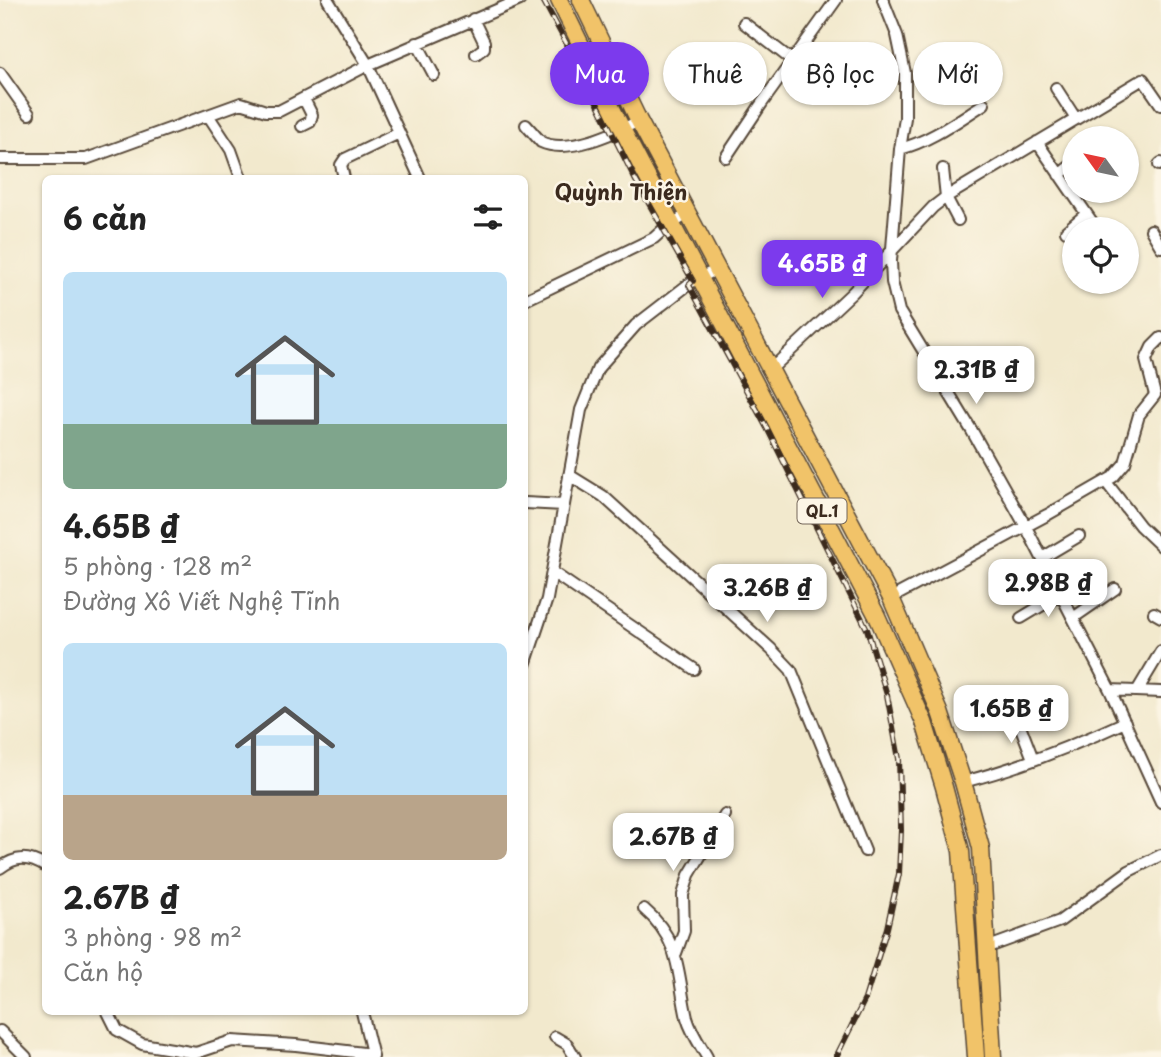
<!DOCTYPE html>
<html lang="vi">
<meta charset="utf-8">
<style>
body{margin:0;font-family:"Playpen Sans",sans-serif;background:#f6f6f6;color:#222;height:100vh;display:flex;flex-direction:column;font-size:26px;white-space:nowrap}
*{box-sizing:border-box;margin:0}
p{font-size:23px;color:#767676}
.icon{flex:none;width:38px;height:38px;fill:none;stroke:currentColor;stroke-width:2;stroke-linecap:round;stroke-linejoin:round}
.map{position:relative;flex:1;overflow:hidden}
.drawer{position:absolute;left:42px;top:175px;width:486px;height:840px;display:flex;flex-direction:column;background:#fff;border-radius:10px;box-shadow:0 2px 5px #0004}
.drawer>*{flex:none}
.banner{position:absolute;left:550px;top:42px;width:506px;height:63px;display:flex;gap:14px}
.needle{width:46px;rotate:303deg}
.fabs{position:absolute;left:1062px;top:126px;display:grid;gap:14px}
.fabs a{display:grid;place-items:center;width:77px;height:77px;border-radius:50%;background:#fff;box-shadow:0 2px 5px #0004;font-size:35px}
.price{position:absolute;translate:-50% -60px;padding:0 16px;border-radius:14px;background:#fff;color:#222;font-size:23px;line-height:46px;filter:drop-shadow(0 2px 4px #0008)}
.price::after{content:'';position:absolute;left:50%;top:42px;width:21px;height:16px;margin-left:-10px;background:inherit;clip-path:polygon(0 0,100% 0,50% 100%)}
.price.active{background:#7c3aed;color:#fff}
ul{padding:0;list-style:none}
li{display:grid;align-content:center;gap:14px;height:371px;padding:0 21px}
li span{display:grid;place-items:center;height:217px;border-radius:10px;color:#555}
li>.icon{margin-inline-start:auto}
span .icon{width:126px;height:126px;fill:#fffc;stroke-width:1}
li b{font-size:30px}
h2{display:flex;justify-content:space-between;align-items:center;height:84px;padding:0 21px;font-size:30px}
.pill{padding:0 24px;border-radius:32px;background:#fff;box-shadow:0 2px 5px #0004;font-size:24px;line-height:63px}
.pill.active{background:#7c3aed;color:#fff}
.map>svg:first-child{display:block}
</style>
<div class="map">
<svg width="1161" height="1057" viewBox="0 0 1161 1057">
<rect width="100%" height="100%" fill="#fcf5e5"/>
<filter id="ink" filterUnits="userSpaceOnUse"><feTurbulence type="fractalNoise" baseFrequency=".0143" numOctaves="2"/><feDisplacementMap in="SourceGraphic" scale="14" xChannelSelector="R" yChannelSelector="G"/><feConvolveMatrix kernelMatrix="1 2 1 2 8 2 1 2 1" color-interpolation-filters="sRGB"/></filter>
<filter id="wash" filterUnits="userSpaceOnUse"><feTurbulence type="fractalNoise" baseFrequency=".00686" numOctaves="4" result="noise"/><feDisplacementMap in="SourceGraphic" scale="28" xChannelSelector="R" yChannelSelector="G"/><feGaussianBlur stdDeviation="1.57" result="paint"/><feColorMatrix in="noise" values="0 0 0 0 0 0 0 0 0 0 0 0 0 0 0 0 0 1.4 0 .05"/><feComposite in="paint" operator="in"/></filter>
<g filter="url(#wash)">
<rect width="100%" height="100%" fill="#f2e9cd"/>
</g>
<g filter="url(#ink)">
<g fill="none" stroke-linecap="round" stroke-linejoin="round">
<!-- minor casing -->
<g stroke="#564738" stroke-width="14">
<path id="minor" d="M328,0L368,65L420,178
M883,0L897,35L905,73V118L900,149L891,261L892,282L899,311L972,431L1025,525L1110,690L1161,802
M473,19L484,42V48L476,54
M744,23L793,61
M417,43L434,75
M0,73L29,114
M1056,88L1076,119
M208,115L231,150L241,178
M526,125L541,142C568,155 614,133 639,121
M302,126L310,122L312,115L304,99
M1037,142L1097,229
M900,149C931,141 957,121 984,104
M726,157L762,103L836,0
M0,159H86L241,103L266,111H279L368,65L520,0
M1159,165L1161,163
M943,169L946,197L958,220
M1059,175L1074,163
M344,178L341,165L345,159L399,133
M1151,230L1161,247
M1066,231L1086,214
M525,300L654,238L665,228L688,214
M770,370L852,293L933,207L946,197L1143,79L1161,105
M569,475L603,496L771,649L791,670L865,851
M1106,482L1140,526L1161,546
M525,503L564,505
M1042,558L1079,536
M552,572L694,669
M891,598L1047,515L1113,477L1125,463L1139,415L1155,395L1146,360L1152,347L1161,338
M1154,613L1161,617
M1021,618L1061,594
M1073,618L1115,589
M525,665L547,599L581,410L598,368L636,325L693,281L716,270
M1110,690L1161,692
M1137,691L1161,651
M1018,720L1033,759
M963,782C1018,768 1073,746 1125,722
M0,868C16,856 28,856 46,867
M644,909C682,941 677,975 687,1018C691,1032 700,1045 707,1057
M986,948L1060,921L1129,871L1161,855
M676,953L684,931L683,895L689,875L725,815
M108,1012L117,1030L142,1044L196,1053L232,1041L296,1045L372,1054
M362,1012L373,1057
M0,1031L26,1057
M555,1037L567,1044L575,1057"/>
</g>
<!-- highway casing -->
<g stroke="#564738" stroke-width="19">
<path id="highway" d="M559,0L622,129L877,616L924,722L944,787L961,851L976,1057
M581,0L639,121L891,598L940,712L963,782L981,848L993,1057"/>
</g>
<!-- minor -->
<use href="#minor" stroke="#fff" stroke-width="10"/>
<!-- highway -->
<use href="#highway" stroke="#f1c369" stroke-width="16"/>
<!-- rail casing -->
<g stroke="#3b2a1e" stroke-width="6">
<path id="rail" d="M543,0L582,72L635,179L693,281L689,285L767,428L867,629L887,695L899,759L901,830L899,874L887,928L865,999L836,1057"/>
</g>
<!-- rail -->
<use href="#rail" stroke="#fcf5e5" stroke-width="3.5" stroke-dasharray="10" stroke-linecap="butt"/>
</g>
</g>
<g text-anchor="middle" stroke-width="5" stroke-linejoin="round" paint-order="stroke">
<!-- shield labels -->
<rect fill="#fcf5e5" stroke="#75675a" stroke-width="2" x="797.5" y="498.5" width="49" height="25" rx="5"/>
<g font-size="16" font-weight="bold" fill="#3b2a1e">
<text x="822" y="517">QL.1</text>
</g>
<!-- quarter labels -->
<g font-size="21" font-weight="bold" fill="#3b2a1e" stroke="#fcf5e5">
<text x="621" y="200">Quỳnh Thiện</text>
</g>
</g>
</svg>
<div class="fabs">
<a><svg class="needle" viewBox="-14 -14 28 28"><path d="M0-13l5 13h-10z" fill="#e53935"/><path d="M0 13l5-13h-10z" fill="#767676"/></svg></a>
<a><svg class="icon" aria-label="locate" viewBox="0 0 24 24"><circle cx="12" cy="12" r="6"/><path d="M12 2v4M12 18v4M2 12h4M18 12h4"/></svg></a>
</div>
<b class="price active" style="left:822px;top:300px">4.65B ₫</b>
<b class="price" style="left:976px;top:406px">2.31B ₫</b>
<b class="price" style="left:1048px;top:619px">2.98B ₫</b>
<b class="price" style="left:767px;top:624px">3.26B ₫</b>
<b class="price" style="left:1011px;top:745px">1.65B ₫</b>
<b class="price" style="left:673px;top:873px">2.67B ₫</b>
<div class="banner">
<a class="pill active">Mua</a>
<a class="pill">Thuê</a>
<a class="pill">Bộ lọc</a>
<a class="pill">Mới</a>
</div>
<section class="drawer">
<h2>6 căn<svg class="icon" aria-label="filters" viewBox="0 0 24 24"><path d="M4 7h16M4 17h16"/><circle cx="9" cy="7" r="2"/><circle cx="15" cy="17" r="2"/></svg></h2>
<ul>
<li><span style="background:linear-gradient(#bfe0f5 70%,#7fa58c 0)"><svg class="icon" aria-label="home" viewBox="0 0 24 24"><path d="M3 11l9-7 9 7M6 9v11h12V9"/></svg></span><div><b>4.65B ₫</b><p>5 phòng · 128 m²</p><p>Đường Xô Viết Nghệ Tĩnh</p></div></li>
<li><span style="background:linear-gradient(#bfe0f5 70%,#b9a48a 0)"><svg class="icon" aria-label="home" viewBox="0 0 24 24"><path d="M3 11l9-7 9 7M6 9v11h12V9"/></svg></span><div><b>2.67B ₫</b><p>3 phòng · 98 m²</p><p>Căn hộ</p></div></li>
</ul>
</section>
</div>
